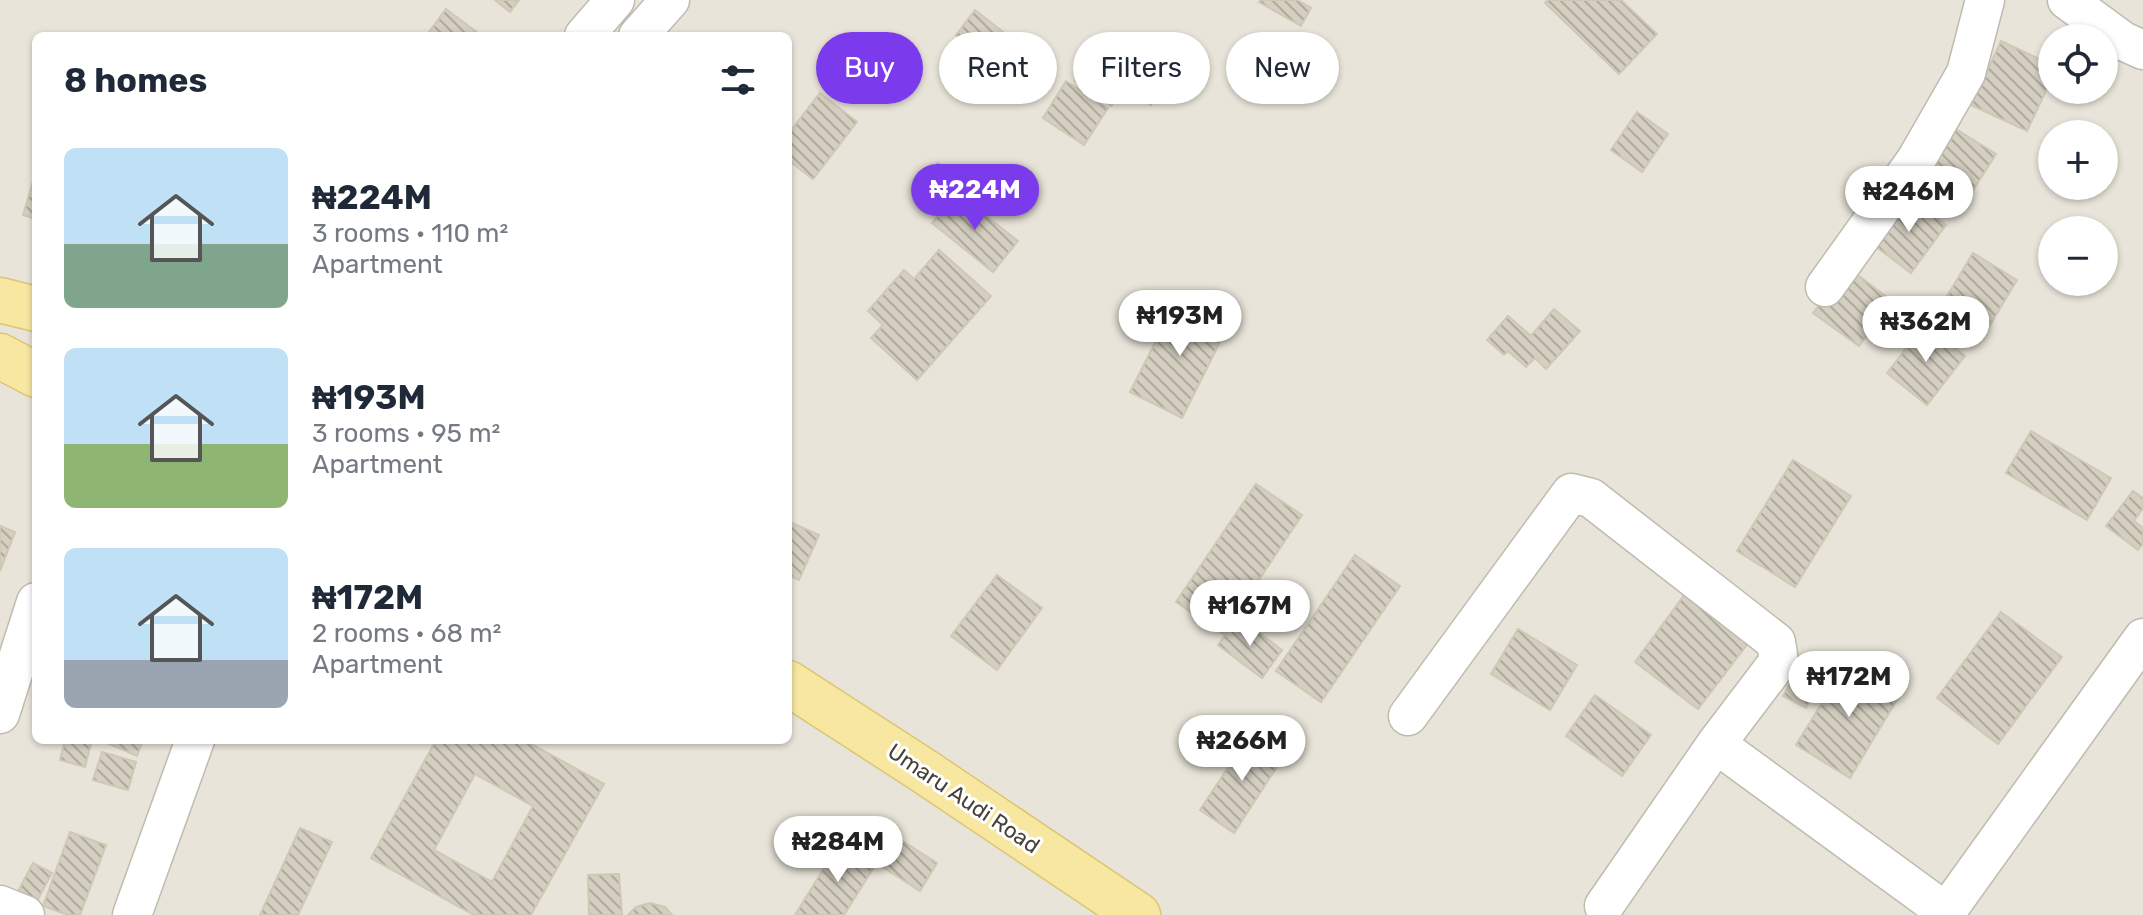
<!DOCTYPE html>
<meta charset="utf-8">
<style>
body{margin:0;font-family:Rubik,sans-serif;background:#f6f6f7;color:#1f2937;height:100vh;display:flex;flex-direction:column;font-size:30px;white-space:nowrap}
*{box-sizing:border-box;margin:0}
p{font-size:26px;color:#747a83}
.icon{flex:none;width:44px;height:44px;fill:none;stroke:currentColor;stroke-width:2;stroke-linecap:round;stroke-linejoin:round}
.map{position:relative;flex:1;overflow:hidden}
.side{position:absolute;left:32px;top:32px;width:760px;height:712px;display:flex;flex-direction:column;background:#fff;border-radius:12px;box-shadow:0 2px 6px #0004}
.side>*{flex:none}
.top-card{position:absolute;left:816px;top:32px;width:760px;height:72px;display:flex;gap:16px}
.tools{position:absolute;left:2038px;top:24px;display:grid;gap:16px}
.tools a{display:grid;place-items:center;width:80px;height:80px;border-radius:50%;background:#fff;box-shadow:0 2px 6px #0004;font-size:40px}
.price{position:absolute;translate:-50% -68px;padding:0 18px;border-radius:28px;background:#fff;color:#222;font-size:26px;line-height:52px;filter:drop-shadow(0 2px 4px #0008)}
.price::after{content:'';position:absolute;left:50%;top:48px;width:24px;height:18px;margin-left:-12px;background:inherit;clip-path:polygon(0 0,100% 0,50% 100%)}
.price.active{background:#7c3aed;color:#fff}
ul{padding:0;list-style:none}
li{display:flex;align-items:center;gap:24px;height:200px;padding:0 32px}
li span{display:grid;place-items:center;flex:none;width:224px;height:160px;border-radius:12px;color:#555}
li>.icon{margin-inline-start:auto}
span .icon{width:96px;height:96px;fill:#fffc;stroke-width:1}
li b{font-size:34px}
h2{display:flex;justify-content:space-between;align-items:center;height:96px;padding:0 32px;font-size:34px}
.tag{padding:0 28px;border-radius:36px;background:#fff;box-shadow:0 2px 6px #0004;font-size:28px;line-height:72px}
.tag.active{background:#7c3aed;color:#fff}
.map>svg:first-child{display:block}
</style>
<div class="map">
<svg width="2143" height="915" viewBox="0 0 2143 915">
<defs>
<pattern id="building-back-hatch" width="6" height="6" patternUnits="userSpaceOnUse" patternTransform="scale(2)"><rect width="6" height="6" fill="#d5cfc1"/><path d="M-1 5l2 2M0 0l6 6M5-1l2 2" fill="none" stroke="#afaa9e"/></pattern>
</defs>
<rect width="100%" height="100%" fill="#f4f2eb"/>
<!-- residential -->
<path fill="#e8e4d9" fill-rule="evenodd" d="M0,0H2143V915H0ZM36,36H788V740H36ZM2052,38H2104V90H2052ZM2052,134H2104V186H2052ZM2052,230H2104V282H2052Z"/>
<!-- building -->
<path fill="url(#building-back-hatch)" stroke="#cfc8b5" stroke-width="2" fill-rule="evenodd" d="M495,0H519L510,12Z
M1261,0H1297L1311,8L1301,26L1259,2Z
M1548,0H1621L1657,34L1619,74L1545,3Z
M446,9L478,33L476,36H426Z
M975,10L1020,45L1001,69L956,35Z
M2001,41L2052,65V78L2027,131L1971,105Z
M1091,57L1127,82L1111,106L1075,81Z
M1140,65L1166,82L1151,105L1125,88Z
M1066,81L1108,108L1084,145L1043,118Z
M820,93L857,122L813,179L788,160V134Z
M1637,112L1668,134L1642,172L1611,150Z
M1951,126L1996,154L1967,200L1922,172Z
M938,163L958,180L936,206L916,189Z
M34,178L36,179V219L23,215Z
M956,192L1018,241L993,272L932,223Z
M1907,196L1946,225L1911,273L1871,243Z
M939,250L991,296L917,380L871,338L883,325L868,311L904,270L914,279Z
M1973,253L2017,280L1990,325L1946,298Z
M1847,267L1892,301L1859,346L1813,313Z
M1178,297L1229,324L1182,418L1130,392Z
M1554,309L1580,331L1546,369L1535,358L1526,367L1508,351L1504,355L1487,340L1508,316L1531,336Z
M1925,324L1965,356L1927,405L1887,373Z
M2031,431L2111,478L2087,520L2006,473Z
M1793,460L1851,496L1795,587L1737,551Z
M1256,484L1302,515L1223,634L1176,602Z
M2133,491L2143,498V508L2134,521L2143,528V544L2138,550L2106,526Z
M790,522L819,535L799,580L788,575Z
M0,526L15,532L0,571Z
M1355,555L1400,586L1321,702L1276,671Z
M997,575L1042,608L997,670L951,636Z
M1685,594L1749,642L1698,709L1635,662Z
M2001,612L2062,657L1998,744L1937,698Z
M1238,617L1282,650L1262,678L1218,645Z
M1518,629L1577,665L1550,710L1491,674Z
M1848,661L1901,693L1850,778L1796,745Z
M1795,674L1818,686L1806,708L1783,696Z
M1595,695L1651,735L1622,776L1566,736Z
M1250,734L1284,756L1234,833L1200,810Z
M65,740H92L85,767L60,760Z
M100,740H143L137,756Z
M436,740H524L604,784L531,915H474L371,858ZM475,774L533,806L492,882L434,850Z
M102,752L136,762L128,790L93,780Z
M300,828L332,842L298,915H260Z
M70,832L106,845L80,915H68L43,906Z
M898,838L937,863L920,891L881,866Z
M840,842L876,864L844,915H795Z
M33,863L52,873L36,903L17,893Z
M619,874L622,915H589L588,875Z
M650,903L665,907L672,915H628L636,907Z"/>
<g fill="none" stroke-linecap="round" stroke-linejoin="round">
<!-- minor casing -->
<g stroke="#bfbbae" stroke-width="41">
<path id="minor" d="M2067,0L2123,41L2143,50
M584,36L615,0
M638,36L670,0
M1825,287L1916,160L1966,73L1985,0
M0,714L36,602
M1408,716L1571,493L1591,498L1776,642L1779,661L1716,744L1604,906
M1716,744L1946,912
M0,905L25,915
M132,915L195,740
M1944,915L2143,638"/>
</g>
<!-- major casing -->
<g stroke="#dbc671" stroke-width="47">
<path id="major" d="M0,300L36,309
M0,356L36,375
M788,683L924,771L1138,915"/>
</g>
<!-- minor -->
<use href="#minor" stroke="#fff" stroke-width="38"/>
<!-- major -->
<use href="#major" stroke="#f7e7a1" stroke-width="44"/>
</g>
<g text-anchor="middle" stroke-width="6" stroke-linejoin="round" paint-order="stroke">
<!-- street labels -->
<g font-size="22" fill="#484339" stroke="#fff">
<text transform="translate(964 798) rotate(34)" y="8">Umaru Audi Road</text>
</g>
</g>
</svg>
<div class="tools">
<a><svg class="icon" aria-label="locate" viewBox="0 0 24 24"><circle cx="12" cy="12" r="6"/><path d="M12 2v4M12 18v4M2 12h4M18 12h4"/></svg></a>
<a>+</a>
<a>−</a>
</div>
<b class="price active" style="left:975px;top:232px">₦224M</b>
<b class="price" style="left:1909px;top:234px">₦246M</b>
<b class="price" style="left:1180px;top:358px">₦193M</b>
<b class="price" style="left:1926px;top:364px">₦362M</b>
<b class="price" style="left:1250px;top:648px">₦167M</b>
<b class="price" style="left:1849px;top:719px">₦172M</b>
<b class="price" style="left:1242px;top:783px">₦266M</b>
<b class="price" style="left:838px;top:884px">₦284M</b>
<div class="top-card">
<a class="tag active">Buy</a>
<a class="tag">Rent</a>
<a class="tag">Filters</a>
<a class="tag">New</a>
</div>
<section class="side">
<h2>8 homes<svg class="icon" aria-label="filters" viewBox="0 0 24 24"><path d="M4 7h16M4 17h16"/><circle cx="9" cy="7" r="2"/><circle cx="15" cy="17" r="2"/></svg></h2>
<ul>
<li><span style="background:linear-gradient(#bfe0f5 60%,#7fa58c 0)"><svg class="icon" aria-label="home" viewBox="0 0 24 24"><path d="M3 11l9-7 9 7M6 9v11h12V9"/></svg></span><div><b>₦224M</b><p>3 rooms · 110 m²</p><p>Apartment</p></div></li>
<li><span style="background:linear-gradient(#bfe0f5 60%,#8fb573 0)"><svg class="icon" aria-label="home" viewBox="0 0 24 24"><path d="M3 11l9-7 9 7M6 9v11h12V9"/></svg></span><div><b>₦193M</b><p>3 rooms · 95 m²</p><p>Apartment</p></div></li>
<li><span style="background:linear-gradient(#bfe0f5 70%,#9aa5b1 0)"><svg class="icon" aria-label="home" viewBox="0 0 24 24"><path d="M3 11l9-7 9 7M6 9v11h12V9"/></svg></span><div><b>₦172M</b><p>2 rooms · 68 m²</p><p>Apartment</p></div></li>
</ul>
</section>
</div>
